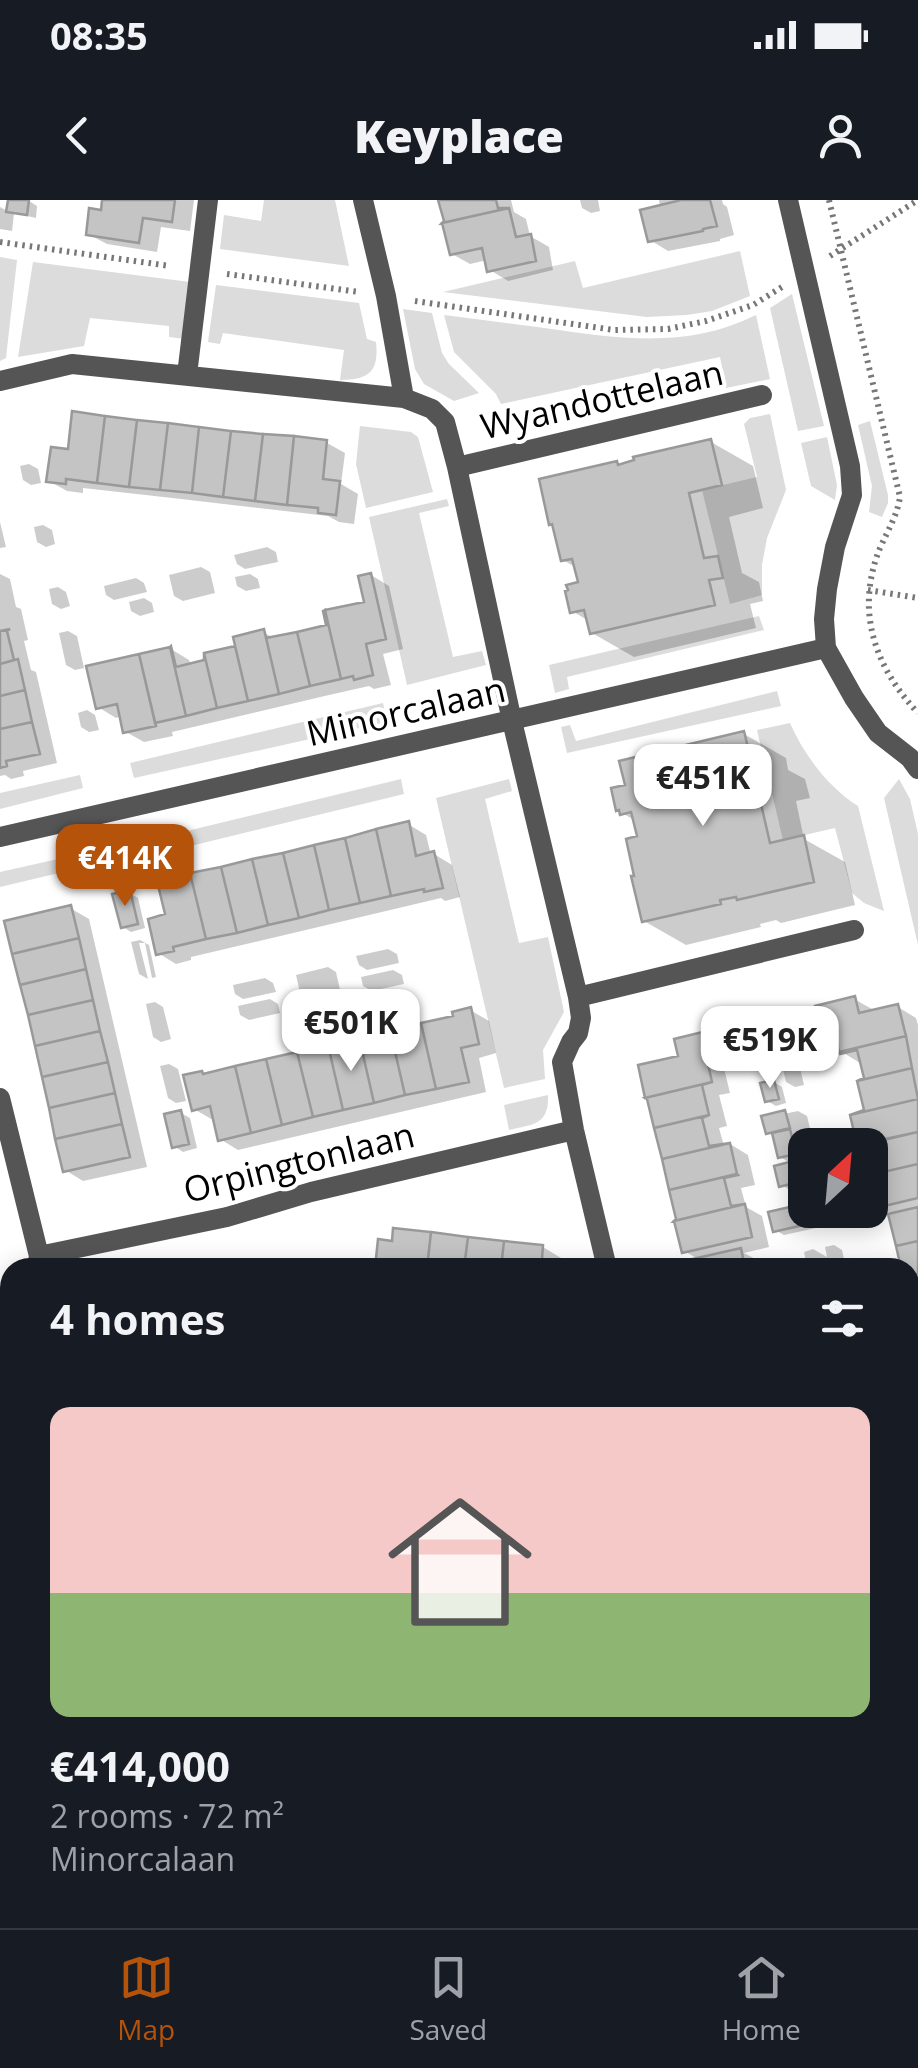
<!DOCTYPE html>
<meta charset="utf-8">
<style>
body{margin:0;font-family:"Open Sans",sans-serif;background:#20242c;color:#f1f3f6;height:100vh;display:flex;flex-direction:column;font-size:38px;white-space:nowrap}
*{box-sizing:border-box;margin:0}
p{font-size:32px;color:#9ea1a6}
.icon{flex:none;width:55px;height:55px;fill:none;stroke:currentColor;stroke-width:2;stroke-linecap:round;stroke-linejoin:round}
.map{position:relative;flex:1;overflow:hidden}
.side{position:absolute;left:0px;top:1058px;width:920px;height:672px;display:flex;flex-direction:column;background:#171b24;border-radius:30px 30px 0 0;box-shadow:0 5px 25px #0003}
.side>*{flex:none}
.needle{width:65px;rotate:26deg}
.fabs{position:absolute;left:788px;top:928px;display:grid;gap:20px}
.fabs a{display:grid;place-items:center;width:100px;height:100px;border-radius:20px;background:#171b24;box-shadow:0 5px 25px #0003;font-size:50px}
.price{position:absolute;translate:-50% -85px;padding:0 22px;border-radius:20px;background:#fff;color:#222;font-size:32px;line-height:65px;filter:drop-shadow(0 2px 5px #0008)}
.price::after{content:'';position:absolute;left:50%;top:60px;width:30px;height:22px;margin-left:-15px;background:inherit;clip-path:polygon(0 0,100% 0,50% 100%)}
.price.current{background:#b45309;color:#fff}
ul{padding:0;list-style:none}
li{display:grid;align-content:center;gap:20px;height:530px;padding:0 50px}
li+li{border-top:2px solid #363941}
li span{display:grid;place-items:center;height:310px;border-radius:20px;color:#555}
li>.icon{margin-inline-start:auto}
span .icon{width:180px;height:180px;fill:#fffc;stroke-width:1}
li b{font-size:42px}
h2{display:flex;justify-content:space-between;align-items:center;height:120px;padding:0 50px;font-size:42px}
.status{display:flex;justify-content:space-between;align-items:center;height:70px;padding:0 50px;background:#171b24;direction:ltr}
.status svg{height:28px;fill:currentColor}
header{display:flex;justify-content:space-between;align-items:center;height:130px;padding:0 50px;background:#171b24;font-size:45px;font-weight:800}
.tabs{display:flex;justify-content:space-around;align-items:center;height:140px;border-top:2px solid #363941;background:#171b24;font-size:28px;color:#9ea1a6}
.tabs a{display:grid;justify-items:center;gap:5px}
.tabs .current{color:#b45309}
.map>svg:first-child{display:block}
</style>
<div class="status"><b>08:35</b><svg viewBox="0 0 49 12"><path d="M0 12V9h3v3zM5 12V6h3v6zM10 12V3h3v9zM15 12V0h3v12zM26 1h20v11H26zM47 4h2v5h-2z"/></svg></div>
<header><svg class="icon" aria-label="back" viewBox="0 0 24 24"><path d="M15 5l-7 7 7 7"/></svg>Keyplace<svg class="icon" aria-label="person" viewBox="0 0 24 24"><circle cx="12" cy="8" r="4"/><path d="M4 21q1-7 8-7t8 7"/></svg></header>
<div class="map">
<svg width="918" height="1728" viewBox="0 0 918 1728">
<rect width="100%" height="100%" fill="#fff"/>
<!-- green -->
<path fill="#dcdcdc" d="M264,0H335L349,66L220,49L224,15L261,21Z
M740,51L750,96L712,111L687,115L647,117L443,92L575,61L583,88Z
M0,57L17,60L6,158L0,161Z
M33,62L190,82L185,139L169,137V126L90,118L84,146L18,157Z
M216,85L359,103L367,139L376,142C379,171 370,180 340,180L344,150L223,133L220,144L208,142Z
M792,94L824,226L798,231L770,108Z
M403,109L432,113L442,153L449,164L479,193L454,201L424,184L415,169Z
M444,115C483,120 521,125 559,130C628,140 692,147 756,115L770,179L726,188L720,157L501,204L496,194L454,152Z
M770,214L786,290L767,338L762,365V395L730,404L702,290L757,277L744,224L750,218Z
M870,221L888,295V303L882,317L869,312L872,286L858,225Z
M360,226L411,232L418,237L433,292L366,308L356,264Z
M827,237L837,285L835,300L811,286L801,243Z
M447,299L449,306L419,313L453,457L482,451L486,465L407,485L369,317Z
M759,416L764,430L567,477L569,489L555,493L549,465Z
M777,491L781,506L567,553L561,527L570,525L576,541Z
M383,503L387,522L134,578L130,563Z
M790,523C804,555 828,587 858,606L884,711L864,703L852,693L835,628L783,640L757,530Z
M80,575L83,588L0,609V593Z
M401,579L404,594L158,654L154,639Z
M509,579L512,591L485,599L519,743L548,737L564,812L543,850L545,879L504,888L436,598Z
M899,579L910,599L918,634V745L884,598Z
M98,650L101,663L0,687V672Z
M548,895C549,925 534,924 509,930L504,905Z
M0,1505L10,1510V1720H487L505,1728H0Z"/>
<!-- shadow -->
<path fill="#0003" d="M11,0L29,1L37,6L36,18L14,13L12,31L0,29V7L9,12Z
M105,0H194L190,31L161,27L157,52L107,44L88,34L103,12Z
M441,0H511L514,12L526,19L530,36L549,47L553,70L508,81L490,70L487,60L470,64L452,54Z
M580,0H598L600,11L591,13L582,8Z
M659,0H722L723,4L727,7L734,35L720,39V41L668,51L650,40L660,6Z
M711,242L753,266L763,308L729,317L742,373L759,382L763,401L750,404L756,428L634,457L592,433L589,421L572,411L581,384L577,368L563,360L617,263L622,266Z
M327,243L345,253L341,284L358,294L354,324L339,322L328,316L181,299L83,288V293L67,291L49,281Z
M29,264L38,269L41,283L31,285L23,280L20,266Z
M0,322L6,347L0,348Z
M43,325L52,330L55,344L46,347L37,342L34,327Z
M267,347L276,352L278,362L245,369L237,364L234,355Z
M201,367L210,372L215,393L183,401L174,396L169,375Z
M0,374L10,379L16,407L21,409L28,440L24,441L31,470L36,472L57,563L23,571L24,576L11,579L5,575L0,576Z
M250,374L258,379L260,388L246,391L237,386L235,377Z
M371,375L389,386L403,449L383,454L391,485L374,489L369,486L329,495L172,532L173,536L144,542L126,532L122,516L116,518L98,507L171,449L189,460L191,466L207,462L206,456L238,448L263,432L275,439L329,427L367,404Z
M136,378L144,383L147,392L114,400L106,395L104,386Z
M58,387L66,392L70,406L61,409L52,404L49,389Z
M144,398L152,403L154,412L140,416L131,411L129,402Z
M68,431L77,436L84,468L75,470L66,465L59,433Z
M87,510L95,515L99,530L89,532L81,527L78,513Z
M744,534L786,558L788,570L805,579L810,598L796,601L804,639L845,662L855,705L781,723L776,720L760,724L761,727L686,745L644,721L640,638L636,621L622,613Z
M408,624L426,635L431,655L434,654L452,665L460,697L445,701L441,698L191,757V760L176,764L158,753Z
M129,693L138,698L145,728L131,732L123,727Z
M70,708L89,719L147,967L83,981L65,970Z
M140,740L149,745L156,777L152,778L145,743H139L148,779L139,774L131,742Z
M388,749L397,754L399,763L367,770L359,765L356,756Z
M328,767L336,772L341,794L309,802L301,797L296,775Z
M393,770L402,775L404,784L372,791L363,786L361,777Z
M265,778L273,783L276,792L243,799L235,794L233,785Z
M270,799L278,804L280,813L249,820L240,815L238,806Z
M854,799L872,809L873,813L898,807L916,818L918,825V1101L913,1082L910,1080V1068H903L890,1013L878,1006L888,972L884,955L878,956L870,951V945H860L853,915L867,912V880L860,863L842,852L837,831L821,821Z
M155,802L163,807L171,839L161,842L153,837L146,804Z
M470,810L489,821L496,853L479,858L486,892L238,950L220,939L215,919L213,920L194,909L202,873L206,876L456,817Z
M719,831L737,841L741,855L722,860L730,893L719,895L727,926L719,928L724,946L730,944L748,955L755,985L741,988L746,1007L762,1016L769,1047L744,1053L759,1061L760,1068H688L700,1060L684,1051L681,858Z
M792,840L800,845L806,866L800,868L804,885L795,887L786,882L777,843Z
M169,864L178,869L186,901L176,903L168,898L160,866Z
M774,882L782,887L786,903L776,906L767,901Z
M798,911L807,916L814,945H805V950H802L804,958L789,962L780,957L775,937L768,932L764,918Z
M181,913L190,918L197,948L183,952L174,946Z
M793,964L801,969L805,987L790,990L782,985Z
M803,1006L805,1010L812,1012L816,1028L784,1035L775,1030Z
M834,1045L842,1050L846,1068L807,1066L804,1052L813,1049L827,1057L825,1047Z
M543,1047L561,1058L560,1066L563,1068H377Z
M0,1290L10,1294V1370L0,1365Z
M916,1361L918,1362V1402L916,1403L910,1400V1362Z
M918,1414V1431L910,1427V1424L914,1426L911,1415Z
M910,1432L915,1454L910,1455Z
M910,1706L918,1709V1728H840L821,1720H910Z"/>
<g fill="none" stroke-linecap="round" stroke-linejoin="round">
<!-- stream -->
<path stroke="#a3a3a3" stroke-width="11" d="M0,1526L10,1530
M444,1720L462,1728"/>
</g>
<!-- building -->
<path fill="#c4c4c4" stroke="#999" stroke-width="2.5" d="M8,0H29L27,15L6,12Z
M102,0H175L172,22L143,18L139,43L86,35L89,8L101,10Z
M438,0H496L498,8H509L442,23L444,21Z
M681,0H710L717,26L703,29V31L648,42L640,10Z
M509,8L516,37L531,34L536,61L487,72L482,48L450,55L442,23Z
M72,211L105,216L97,283L66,279V284L46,282L51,247L68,249Z
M105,216L137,220L129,287L97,283Z
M137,220L168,223L160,290L129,287Z
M168,223L199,227L192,293L160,290Z
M199,227L231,231L223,297L192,293Z
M231,231L263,234L255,301L223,297Z
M263,234L294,236L287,305L255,301Z
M294,236L327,240L323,279L340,281L336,315L318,313V308L287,305Z
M711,239L722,285L689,293L704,358L718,356L723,378L709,380L715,405L590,434L584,410L570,413L565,391L568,390L566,385L578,382L572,359L561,361L552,324L549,325L539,279L617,261L618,265L634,260L633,257Z
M371,373L386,439L366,444L373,475L354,480L353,476L341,479L325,410L364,402L358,376Z
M325,410L341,479L310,486L297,432L326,425L323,411Z
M10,429L7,431L14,460L0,464V431Z
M264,429L279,494L248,501L233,437Z
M297,432L310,486L279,494L266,438Z
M171,446L176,467L204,460V453L217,508L186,516L170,447Z
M235,446L248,501L217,508L204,453Z
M170,447L186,516L155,523L139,454Z
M139,454L156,526L123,533L117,504L96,509L86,466Z
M18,459L25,490L0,496V464Z
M25,490L32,522L0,529V496Z
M32,522L40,554L6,561L7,566L0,568V529Z
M744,531L750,556L764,553L769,575L755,578L770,643L804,635L814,682L737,700L736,697L720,700L721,704L642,722L631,676H634L626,639L637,636L631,612L620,615L619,610L616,611L611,588L625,585L619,561Z
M409,621L416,656L434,651L443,688L424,692V689L391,696L376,629Z
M376,629L391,696L360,703L345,638Z
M345,638L360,703L329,710L314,645Z
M314,645L329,710L299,718L283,653Z
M283,653L299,718L268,725L252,659Z
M252,659L268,725L237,733L221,667Z
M221,667L237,733L206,739L190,673Z
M190,673L206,739L173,747L174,751L156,755L148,719L165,714L157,681Z
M130,690L138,724L121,728L112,694Z
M71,705L79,738L12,754L4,721Z
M79,738L86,769L20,785L12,754Z
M86,769L93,800L28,815L20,785Z
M855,796L859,813L898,804L906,836L839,852L832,820L819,823L815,806Z
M93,800L100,831L35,846L28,815Z
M471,807L479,844L461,848L469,882L436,889L421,823L453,816L452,812Z
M421,823L436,889L405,895L390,830Z
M719,828L723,846L705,850L712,882L645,898L638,865L678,856L674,839Z
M390,830L405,895L374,903L359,837Z
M100,831L108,862L42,877L35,846Z
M906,836L912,868L857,881L864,878L857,850L840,854L839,852Z
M359,837L374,903L343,910L328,845Z
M792,837L798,862L780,866L774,841Z
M328,845L343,910L313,917L297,852Z
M297,852L313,917L282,925L266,859Z
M266,859L282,925L251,933L235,866Z
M108,862L115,893L49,908L42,877Z
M235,866L251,933L218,941L210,906L192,911L183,875L202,871L203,874Z
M912,868L918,899L850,915L864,910L857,881Z
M774,880L779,899L765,902L760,883Z
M712,882L702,885L709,915L654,928L647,899L645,898Z
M115,893L122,924L55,939L49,908Z
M918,899V932L857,945L850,915Z
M181,910L189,944L172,948L164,914Z
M785,910L790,928L766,934L761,916Z
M709,915L702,918L709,946L730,943L662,959L654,928Z
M122,924L130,957L63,972L55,939Z
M790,929L796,954L778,958L772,933Z
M918,932V964L870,975L885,970L879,942L862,945Z
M730,943L737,974L669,990L662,959Z
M793,961L798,982L779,987L774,966Z
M918,964V998L876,1008L870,975Z
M737,974L738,975L724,978L731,1006L745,1004L674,1021L676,1019L669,990Z
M745,1004L752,1037L682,1053L674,1021Z
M803,1004L808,1024L773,1032L768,1012Z
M918,1007V1041L896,1046L888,1014Z
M393,1028L431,1032L427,1068H375L378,1039L392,1041Z
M431,1032L468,1037L464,1068H427Z
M468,1037L504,1041L501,1068H464Z
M504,1041L543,1045L542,1059L556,1061L555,1068H501Z
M918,1041V1074L910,1075V1068H901L896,1046Z
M741,1048L745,1068H685L684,1061Z
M0,1287L10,1292V1346L3,1366L0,1365Z
M910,1703L918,1706L917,1728H882L886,1720H910Z
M851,1720H886L882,1728H848Z"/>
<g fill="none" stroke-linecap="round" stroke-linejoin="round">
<!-- path -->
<path stroke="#777" stroke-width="6" stroke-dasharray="2.5 5" stroke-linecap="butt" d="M829,0L900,297C897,316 888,330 880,348C855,410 874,466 918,513
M0,42L170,66
M830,56L918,0
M227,74L359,92
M415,101L614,130L668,129L706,121L753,105L782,87
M868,390L918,398
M0,1486L10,1490
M528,1720L546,1728"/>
<!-- street -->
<path stroke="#555" stroke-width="20" d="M363,0L386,96L404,198
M788,0L850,266L852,295L835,347L827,389L824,419L826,448L854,498L878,533L910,558L918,569
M187,175L208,0
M0,181L72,164L404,198L432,209L445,222L457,267L512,521L578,797L581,818L578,833L571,842L562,862L574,930L607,1068
M457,267L762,195
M0,637L826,448
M578,797L854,730
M0,898L39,1056L37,1066
M39,1056L227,1017L311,992L574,930
M0,1157L10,1134
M0,1449L10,1454
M910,1470L918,1468
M720,1720L737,1728"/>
</g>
<g text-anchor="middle" stroke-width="8" stroke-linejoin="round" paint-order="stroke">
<!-- street labels -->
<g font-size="35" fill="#000" stroke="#fff">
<text transform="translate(602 200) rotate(-13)" y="12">Wyandottelaan</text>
<text transform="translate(406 512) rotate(-13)" y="12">Minorcalaan</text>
<text transform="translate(299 963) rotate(-14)" y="12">Orpingtonlaan</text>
</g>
</g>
</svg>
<div class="fabs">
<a><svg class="needle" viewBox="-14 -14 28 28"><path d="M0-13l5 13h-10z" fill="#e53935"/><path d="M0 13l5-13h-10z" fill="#9ea1a6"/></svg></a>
</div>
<b class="price" style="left:703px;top:629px">€451K</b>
<b class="price current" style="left:125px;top:709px">€414K</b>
<b class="price" style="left:351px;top:874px">€501K</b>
<b class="price" style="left:770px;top:891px">€519K</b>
<section class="side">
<h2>4 homes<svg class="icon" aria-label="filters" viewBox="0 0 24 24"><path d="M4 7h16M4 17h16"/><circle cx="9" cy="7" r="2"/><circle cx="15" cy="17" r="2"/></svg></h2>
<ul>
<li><span style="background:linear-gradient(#f6c9c9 60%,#8fb573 0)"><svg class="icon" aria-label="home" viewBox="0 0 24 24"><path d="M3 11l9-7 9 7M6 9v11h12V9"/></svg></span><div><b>€414,000</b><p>2 rooms · 72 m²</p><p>Minorcalaan</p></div></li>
</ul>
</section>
</div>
<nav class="tabs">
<a class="current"><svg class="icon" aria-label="map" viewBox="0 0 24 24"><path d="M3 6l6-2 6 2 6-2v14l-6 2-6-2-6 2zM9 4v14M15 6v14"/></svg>Map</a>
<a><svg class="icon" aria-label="saved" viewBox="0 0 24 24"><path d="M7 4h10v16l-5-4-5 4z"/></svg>Saved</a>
<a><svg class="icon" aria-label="home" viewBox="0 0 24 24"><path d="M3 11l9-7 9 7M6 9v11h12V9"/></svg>Home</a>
</nav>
